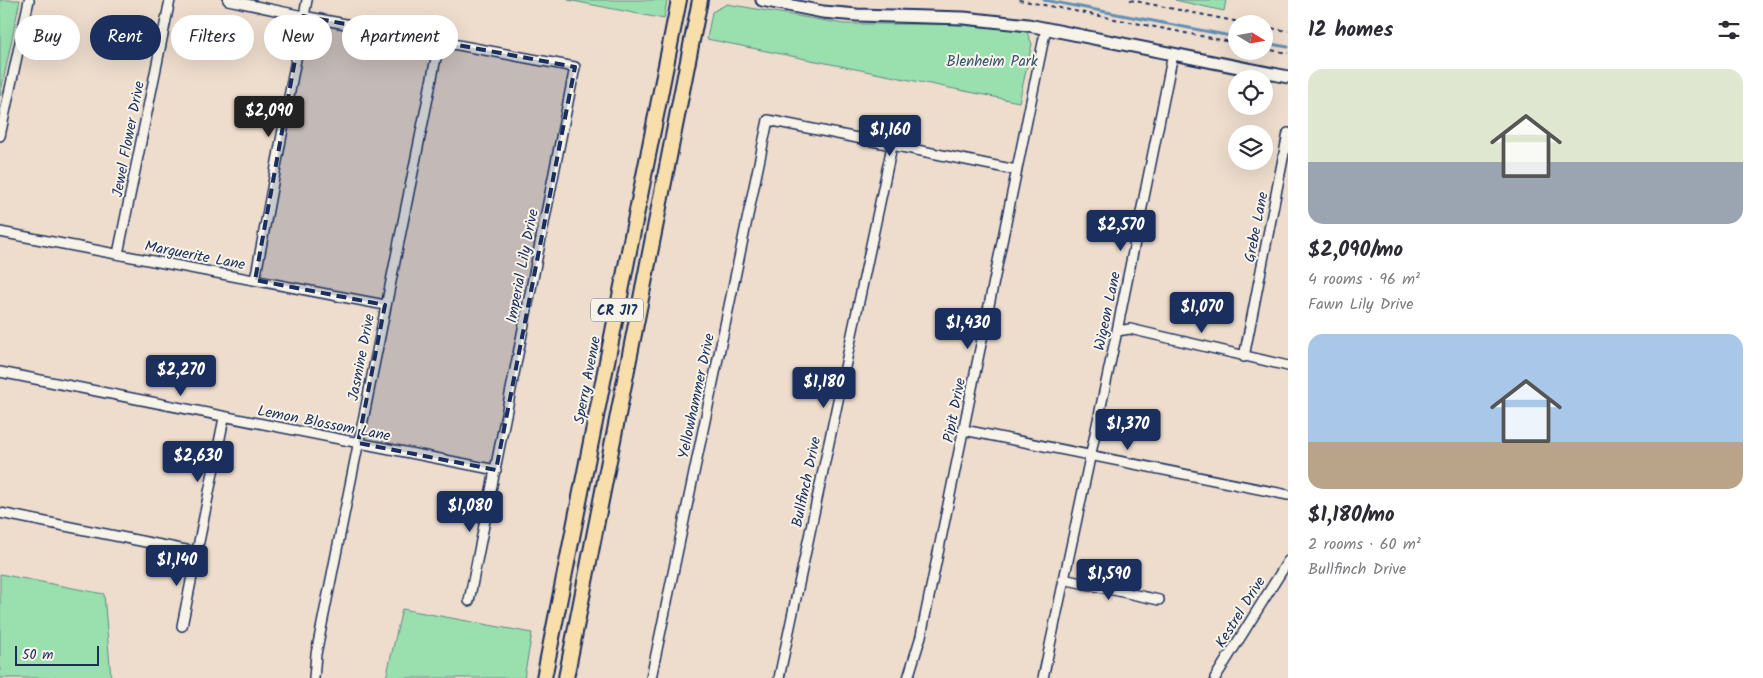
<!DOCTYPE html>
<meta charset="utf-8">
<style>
body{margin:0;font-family:Kalam,sans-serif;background:#f2f2f3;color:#2b2b33;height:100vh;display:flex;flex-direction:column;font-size:19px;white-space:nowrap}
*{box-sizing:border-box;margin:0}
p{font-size:16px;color:#7c7c81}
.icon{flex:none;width:28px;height:28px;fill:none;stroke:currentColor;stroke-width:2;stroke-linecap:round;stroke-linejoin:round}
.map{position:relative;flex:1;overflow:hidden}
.drawer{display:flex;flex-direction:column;background:#fff;width:475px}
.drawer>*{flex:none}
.banner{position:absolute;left:15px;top:15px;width:475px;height:45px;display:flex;gap:10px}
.needle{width:32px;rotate:101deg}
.tools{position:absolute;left:1228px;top:15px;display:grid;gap:10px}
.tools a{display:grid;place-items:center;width:45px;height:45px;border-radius:50%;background:#fff;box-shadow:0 5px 20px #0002;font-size:25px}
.scale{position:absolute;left:15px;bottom:12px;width:84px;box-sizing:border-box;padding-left:5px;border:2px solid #1b2f5e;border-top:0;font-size:14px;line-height:18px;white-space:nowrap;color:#1b2f5e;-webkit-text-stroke:4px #f7f3e8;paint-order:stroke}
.price{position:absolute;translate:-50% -42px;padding:0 11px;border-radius:5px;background:#1b2f5e;color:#fff;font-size:16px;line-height:32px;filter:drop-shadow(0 1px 2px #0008)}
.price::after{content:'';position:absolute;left:50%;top:30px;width:15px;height:11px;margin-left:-8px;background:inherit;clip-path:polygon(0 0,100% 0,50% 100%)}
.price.current{background:#222;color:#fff}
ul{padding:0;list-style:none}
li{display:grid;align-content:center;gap:10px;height:265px;padding:0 20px}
li span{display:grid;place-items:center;height:155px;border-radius:15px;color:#555}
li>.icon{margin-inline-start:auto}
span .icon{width:90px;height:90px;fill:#fffc;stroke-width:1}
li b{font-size:21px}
h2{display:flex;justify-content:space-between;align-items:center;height:60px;padding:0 20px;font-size:21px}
.tag{padding:0 18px;border-radius:22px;background:#fff;box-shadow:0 5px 20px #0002;font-size:18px;line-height:45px}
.tag.current{background:#1b2f5e;color:#fff}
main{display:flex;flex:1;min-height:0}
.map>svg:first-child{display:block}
</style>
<main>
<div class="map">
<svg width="1288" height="678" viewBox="0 0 1288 678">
<rect width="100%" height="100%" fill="#eeddcd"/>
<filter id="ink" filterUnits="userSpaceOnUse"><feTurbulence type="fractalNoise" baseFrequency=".02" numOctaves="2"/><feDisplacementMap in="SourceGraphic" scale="10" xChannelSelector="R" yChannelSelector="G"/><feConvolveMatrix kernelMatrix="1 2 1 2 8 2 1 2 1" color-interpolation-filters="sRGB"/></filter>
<g filter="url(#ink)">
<!-- green -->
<path fill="#9ae0ae" stroke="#5a8886" d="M0,0H20L0,96Z
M568,0H667L664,19Z
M1175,0H1226L1224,11Z
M727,4L844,24H949L1026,30L1032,44L1019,102L707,39L712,12Z
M0,574L104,594L111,678H0Z
M402,609L532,633L524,678H386Z"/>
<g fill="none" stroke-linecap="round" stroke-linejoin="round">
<!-- stream -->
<path stroke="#628fb7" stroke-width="3" d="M1044,0L1236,37
M1264,43L1288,47"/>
<!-- minor casing -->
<g stroke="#1b2f5e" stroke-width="12">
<path id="minor" d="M228,0L303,16L575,67L469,601
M0,136L29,0
M0,232L385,305
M118,254L170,0
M255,280L307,0
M1117,331L1130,329L1288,366
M1244,357L1288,133
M0,372L496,470
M964,430L1288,495
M0,513L196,552
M1063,579L1159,600
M182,626L224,418
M314,678L316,654L439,43
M651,678L768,120L1016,170
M779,678L892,146
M908,678L921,636L1046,28
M1043,678L1117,331L1173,54
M1215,678L1288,561"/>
</g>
<!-- tertiary casing -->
<g stroke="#1b2f5e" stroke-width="15">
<path id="tertiary" d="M762,0L823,12L857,15L964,18L1028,25L1288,77"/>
</g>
<!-- primary casing -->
<g stroke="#1b2f5e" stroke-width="18">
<path id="primary" d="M544,678L679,0
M566,678L700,0"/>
</g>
<!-- path -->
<path stroke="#1b2f5e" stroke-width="2" stroke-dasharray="4 4" stroke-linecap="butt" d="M1019,0L1236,43
M1130,0L1249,24
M1264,27L1288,31
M1264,49L1288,53"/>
<!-- minor -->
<use href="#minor" stroke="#f7f3e8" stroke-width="9"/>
<!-- tertiary -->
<use href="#tertiary" stroke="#f7f3e8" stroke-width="11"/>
<!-- primary -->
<use href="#primary" stroke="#f8deab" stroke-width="14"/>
</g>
</g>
<!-- marked area -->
<path fill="#1b2f5e" fill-opacity="0.2" stroke="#1b2f5e" stroke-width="4" stroke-dasharray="10 6" stroke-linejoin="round" d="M303,16L575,67L496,470L358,443L385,305L255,280Z"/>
<g text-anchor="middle" stroke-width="4" stroke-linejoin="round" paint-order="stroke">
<!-- shield labels -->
<rect fill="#f7f3e8" stroke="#5d6a87" stroke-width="1" x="591" y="298.5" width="52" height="23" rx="4"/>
<g font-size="14" font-weight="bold" fill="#1b2f5e">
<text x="617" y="315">CR J17</text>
</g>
<!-- park labels -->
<g font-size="15" fill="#34526e" stroke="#f7f3e8">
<text x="992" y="66">Blenheim Park</text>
</g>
<!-- street labels -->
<g font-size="15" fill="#1b2f5e" stroke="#f7f3e8">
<text transform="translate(128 139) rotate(-79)" y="5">Jewel Flower Drive</text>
<text transform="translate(1256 227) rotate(-79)" y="5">Grebe Lane</text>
<text transform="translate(195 255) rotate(11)" y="5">Marguerite Lane</text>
<text transform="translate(522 266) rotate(-79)" y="5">Imperial Lily Drive</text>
<text transform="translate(1107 311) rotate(-78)" y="5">Wigeon Lane</text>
<text transform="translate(361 357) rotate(-79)" y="5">Jasmine Drive</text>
<text transform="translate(587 380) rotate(-79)" y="5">Sperry Avenue</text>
<text transform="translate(696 396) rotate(-78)" y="5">Yellowhammer Drive</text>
<text transform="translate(954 410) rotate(-79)" y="5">Pipit Drive</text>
<text transform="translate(324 423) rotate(11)" y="5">Lemon Blossom Lane</text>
<text transform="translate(806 482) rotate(-78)" y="5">Bullfinch Drive</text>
<text transform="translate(1240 612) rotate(-58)" y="5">Kestrel Drive</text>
</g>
</g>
</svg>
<div class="tools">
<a><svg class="needle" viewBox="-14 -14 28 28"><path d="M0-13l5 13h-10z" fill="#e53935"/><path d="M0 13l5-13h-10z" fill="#7c7c81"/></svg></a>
<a><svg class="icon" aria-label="locate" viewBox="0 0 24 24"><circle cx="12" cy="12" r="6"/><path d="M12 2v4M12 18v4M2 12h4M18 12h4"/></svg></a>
<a><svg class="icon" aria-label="layers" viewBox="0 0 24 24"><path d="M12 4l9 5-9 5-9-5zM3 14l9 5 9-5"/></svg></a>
</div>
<div class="scale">50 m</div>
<b class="price current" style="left:269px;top:138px">$2,090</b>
<b class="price" style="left:890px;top:157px">$1,160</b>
<b class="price" style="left:1121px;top:252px">$2,570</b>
<b class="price" style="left:1202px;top:334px">$1,070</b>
<b class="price" style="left:968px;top:350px">$1,430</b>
<b class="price" style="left:181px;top:397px">$2,270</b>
<b class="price" style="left:824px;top:409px">$1,180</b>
<b class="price" style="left:1128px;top:451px">$1,370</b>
<b class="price" style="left:198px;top:483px">$2,630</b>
<b class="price" style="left:470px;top:533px">$1,080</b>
<b class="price" style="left:177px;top:587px">$1,140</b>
<b class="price" style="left:1109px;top:601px">$1,590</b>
<div class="banner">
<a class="tag">Buy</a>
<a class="tag current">Rent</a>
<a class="tag">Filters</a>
<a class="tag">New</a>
<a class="tag">Apartment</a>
</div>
</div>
<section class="drawer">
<h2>12 homes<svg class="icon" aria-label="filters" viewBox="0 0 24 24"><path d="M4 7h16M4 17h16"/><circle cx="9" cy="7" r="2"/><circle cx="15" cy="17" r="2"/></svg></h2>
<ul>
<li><span style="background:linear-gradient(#dfe7d0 60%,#9aa5b1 0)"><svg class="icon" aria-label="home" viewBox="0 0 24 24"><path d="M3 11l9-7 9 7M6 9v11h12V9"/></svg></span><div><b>$2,090/mo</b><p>4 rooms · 96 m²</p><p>Fawn Lily Drive</p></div></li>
<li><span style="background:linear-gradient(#a9c7e8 70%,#b9a48a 0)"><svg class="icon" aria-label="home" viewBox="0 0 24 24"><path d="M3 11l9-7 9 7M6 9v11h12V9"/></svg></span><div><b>$1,180/mo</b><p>2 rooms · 60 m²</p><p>Bullfinch Drive</p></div></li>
</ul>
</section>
</main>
